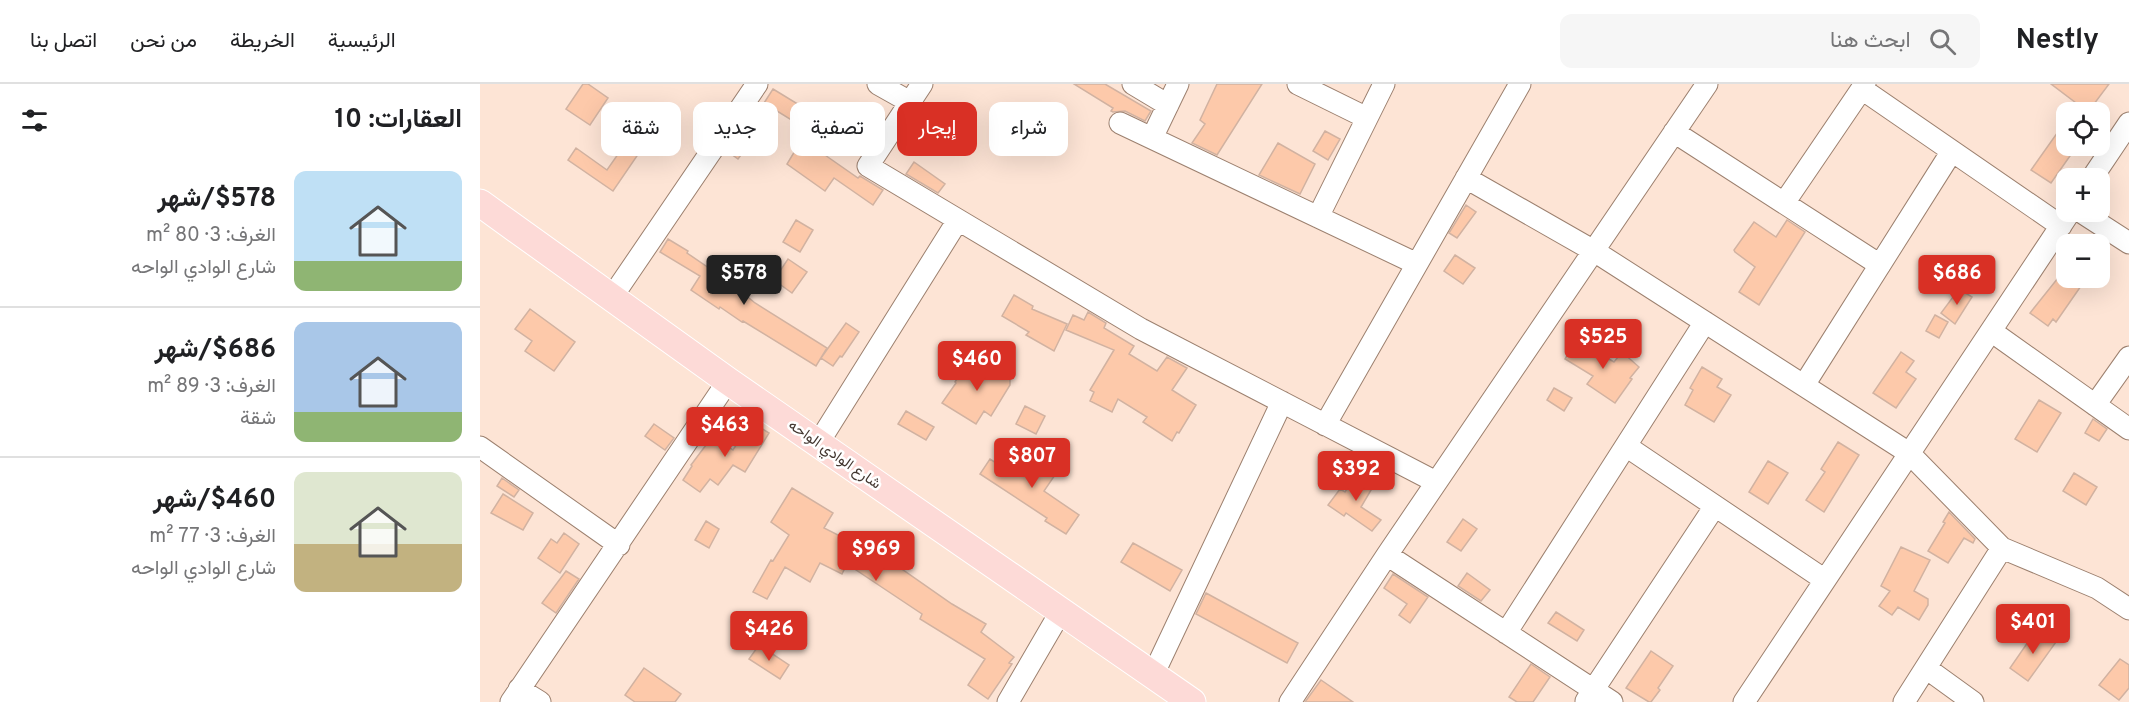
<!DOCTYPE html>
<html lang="ar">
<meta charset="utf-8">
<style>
body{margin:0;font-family:Overpass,Vazirmatn,sans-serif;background:#f6f6f6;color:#202124;direction:rtl;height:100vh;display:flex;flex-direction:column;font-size:22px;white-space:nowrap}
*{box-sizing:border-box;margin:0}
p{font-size:20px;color:#757577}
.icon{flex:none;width:33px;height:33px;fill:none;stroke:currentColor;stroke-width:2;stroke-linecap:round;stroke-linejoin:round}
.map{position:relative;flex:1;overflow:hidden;direction:ltr}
.panel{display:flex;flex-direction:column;background:#fff;width:480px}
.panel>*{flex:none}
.guide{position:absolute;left:18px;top:18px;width:570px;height:54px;direction:rtl;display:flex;gap:12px}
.buttons{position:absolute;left:1576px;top:18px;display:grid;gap:12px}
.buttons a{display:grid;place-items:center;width:54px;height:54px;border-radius:12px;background:#fff;box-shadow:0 6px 24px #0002;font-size:30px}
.price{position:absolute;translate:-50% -51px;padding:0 14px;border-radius:6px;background:#d93025;color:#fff;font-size:20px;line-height:39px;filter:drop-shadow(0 2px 3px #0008)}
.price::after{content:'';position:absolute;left:50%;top:36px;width:18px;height:14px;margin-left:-9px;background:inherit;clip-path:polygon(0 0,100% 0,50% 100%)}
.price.active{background:#222;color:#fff}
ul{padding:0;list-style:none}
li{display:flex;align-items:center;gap:18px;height:150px;padding:0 18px}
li+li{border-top:2px solid #e0e0e0}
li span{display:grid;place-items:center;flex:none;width:168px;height:120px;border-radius:12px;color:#555}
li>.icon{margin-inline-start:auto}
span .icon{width:72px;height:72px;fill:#fffc;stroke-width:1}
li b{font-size:26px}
h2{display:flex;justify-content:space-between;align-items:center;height:72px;padding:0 18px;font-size:26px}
.pill{padding:0 21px;border-radius:12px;background:#fff;box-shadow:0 6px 24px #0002;font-size:21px;line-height:54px}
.pill.active{background:#d93025;color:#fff}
header{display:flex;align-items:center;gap:36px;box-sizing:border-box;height:84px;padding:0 30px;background:#fff;border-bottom:2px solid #e0e0e0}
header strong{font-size:28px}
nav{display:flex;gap:33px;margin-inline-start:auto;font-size:21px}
.search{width:420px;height:54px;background:#f6f6f6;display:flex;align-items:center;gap:15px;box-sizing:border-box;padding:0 21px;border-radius:12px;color:#757577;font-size:22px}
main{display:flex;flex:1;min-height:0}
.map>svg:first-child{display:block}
</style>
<header>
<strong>Nestly</strong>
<div class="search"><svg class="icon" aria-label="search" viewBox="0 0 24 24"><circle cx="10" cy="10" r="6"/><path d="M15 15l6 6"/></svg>ابحث هنا</div>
<nav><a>الرئيسية</a><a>الخريطة</a><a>من نحن</a><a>اتصل بنا</a></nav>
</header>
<main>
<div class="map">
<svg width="1649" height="618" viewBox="0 0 1649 618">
<rect width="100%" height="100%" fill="#fde4d5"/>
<!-- building -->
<path fill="#fdc9aa" stroke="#d1b2a1" stroke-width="1.5" d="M103,0H108L128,14L110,41L86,25Z
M594,0H625L671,27L665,37L645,27L633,28L631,27L633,24Z
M737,0H782L737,71L712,59L725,40L720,36Z
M1571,0H1629L1608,28Z
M293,5L321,22L313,37L284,19Z
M1587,35V62H1597L1571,99L1551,86Z
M159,40L172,50L133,107L88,76L96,64L127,86Z
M261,46L273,55L258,75L247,67Z
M845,47L860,55L848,76L833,67Z
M322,55L378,94L380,92L403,106L393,121L354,94L345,107L307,80Z
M798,59L835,80L820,110L779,91Z
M434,78L465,100L458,109L426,90Z
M986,121L996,128L977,154L969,149Z
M316,136L333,146L320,168L303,158Z
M1307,136L1325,148L1279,221L1259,208L1275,183L1255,168L1254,166L1274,138L1296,153Z
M188,155L208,167L207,169L264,208L263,209L275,219L347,264L336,282L263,237L262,238L240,223L239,225L211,206L220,192L180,168Z
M975,171L995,184L983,200L964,187Z
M308,175L327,188L312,209L294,196Z
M1578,194H1602L1597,200L1601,202L1576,238L1573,235L1568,242L1550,229Z
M1479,205L1492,213L1475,240L1461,229Z
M534,211L553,222L552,225L587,240L574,267L546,251L549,248L522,232Z
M50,225L95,258L74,287L45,267L52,257L35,245Z
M608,228L626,239L624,244L654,262L649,270L677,287L687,273L707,284L692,306L716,321L699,349L697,348L692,357L663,338L667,333L638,315L632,328L610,317L614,308L610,306L634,266L586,246L593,231L604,236Z
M1455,231L1468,238L1459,254L1446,247Z
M366,239L379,248L362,273L360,272L353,282L341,274Z
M1096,256L1134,278L1142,268L1159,283L1150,294L1152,295L1135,319L1107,300L1113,292L1085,275Z
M1421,268L1434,277L1426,288L1436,295L1416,324L1393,309Z
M501,278L530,295V301L511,332L504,327L496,340L462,319L476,299L475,298L486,281L495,287Z
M1222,283L1242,295L1237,303L1251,311L1234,338L1205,321L1213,306L1210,304Z
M1074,304L1092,314L1084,327L1067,316Z
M1559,316L1581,329L1557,368L1535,355Z
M545,322L565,332L556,350L536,340Z
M426,327L454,343L446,356L418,340Z
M1613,335L1627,345L1619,357L1605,349Z
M271,338L289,349L265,388L253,381L238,401L230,395L220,408L203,396L212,382L211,381L232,353L253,366Z
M174,340L194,354L185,366L165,352Z
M1358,358L1379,371L1344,428L1326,416L1345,388L1341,385Z
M545,367L577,388L564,407L599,431L586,450L565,437L567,434L500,390L510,375L533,390Z
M1288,377L1308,389L1288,420L1269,408Z
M1594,389L1617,403L1606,421L1583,407Z
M876,390L894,401L881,423L901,436L892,447L866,429L864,432L848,421L860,405L865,408Z
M22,394L39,406L34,413L17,402Z
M312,404L353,429L344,444L413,479L472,520L506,540L501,548L534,573L529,579L532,580L508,615L488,601L505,575L440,535L442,530L367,480L362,490L340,479L330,498L305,483L287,515L273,508L291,476L293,477L309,451L291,438Z
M23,410L53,429L43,446L11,429Z
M1469,428L1495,455L1493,459L1484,454L1468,479L1448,467L1465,439L1463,438Z
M983,435L997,445L981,467L967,458Z
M226,437L239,445L229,464L215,456Z
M84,449L99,460L80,489L58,474L71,455L77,459Z
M653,459L702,486L690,507L641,478Z
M1421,463L1450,476L1434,507L1448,515V521L1439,536L1418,523L1412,531L1399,522L1410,507L1401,502Z
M86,487L99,495L76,529L62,519Z
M987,489L1010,506L1001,517L978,502Z
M913,490L948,513L930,539L919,531L927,520L904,504Z
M726,509L818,559L807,579L716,530Z
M1076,528L1104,546L1097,557L1068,539Z
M1557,545L1576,558L1548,597L1530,584Z
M279,561L309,581L300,595L269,575Z
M1171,567L1193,582L1178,604L1180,606L1171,618H1169L1146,604Z
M1640,575L1649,581V604L1639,616L1619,601Z
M1051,580L1070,593L1053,618H1037L1029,613Z
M164,584L201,610L195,618H155L145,611Z
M841,596L873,618H825Z"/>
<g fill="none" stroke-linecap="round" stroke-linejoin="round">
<!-- minor casing -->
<g stroke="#9c806f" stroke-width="23">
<path id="minor" d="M398,0L430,18
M442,0L388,82L661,245L956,398
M653,0L688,21
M818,0L887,34
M1382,5L1581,142
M640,39L937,180
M1194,48L1400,181
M672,54L698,0
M986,94L1114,167L1429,369L1522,464L1617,504L1649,525
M1612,94L1649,39
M1304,119L1385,0
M1601,128L1649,159
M838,133L904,0
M132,213L277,0
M1511,247L1649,345
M1324,301L1472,67
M1615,321L1649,273
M845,341L1040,0
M339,358L478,136
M1146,362L1345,496
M0,363L139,461
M907,471L1132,618
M1026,549L1225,238
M1446,584L1493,618
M673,591L802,318
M39,605L60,618
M1106,617L1235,422
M31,618L248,297
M528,618L581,527
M810,618L907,471L1227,0
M1264,618L1590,128
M1424,618L1522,464"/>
</g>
<!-- major casing -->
<g stroke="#fff" stroke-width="29">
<path id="major" d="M0,119L248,297L712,618"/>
</g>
<!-- minor -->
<use href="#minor" stroke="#fff" stroke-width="21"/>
<!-- major -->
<use href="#major" stroke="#fddad7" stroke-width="27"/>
</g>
<g text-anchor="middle" stroke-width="5" stroke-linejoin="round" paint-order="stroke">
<!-- street labels -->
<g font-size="15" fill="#42362f" stroke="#fff">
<text transform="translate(355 370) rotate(35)" y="5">شارع الوادي الواحه</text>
</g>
</g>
</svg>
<div class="buttons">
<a><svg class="icon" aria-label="locate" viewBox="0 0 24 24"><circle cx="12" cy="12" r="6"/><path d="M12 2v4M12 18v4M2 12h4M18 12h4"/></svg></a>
<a>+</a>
<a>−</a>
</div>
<b class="price active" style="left:264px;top:222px">$578</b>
<b class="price" style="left:1477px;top:222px">$686</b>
<b class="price" style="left:1123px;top:286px">$525</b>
<b class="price" style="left:497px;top:308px">$460</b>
<b class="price" style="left:245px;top:374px">$463</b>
<b class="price" style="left:552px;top:405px">$807</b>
<b class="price" style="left:876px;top:418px">$392</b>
<b class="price" style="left:396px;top:498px">$969</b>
<b class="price" style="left:1553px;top:571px">$401</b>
<b class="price" style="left:289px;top:578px">$426</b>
<div class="guide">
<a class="pill">شراء</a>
<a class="pill active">إيجار</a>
<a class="pill">تصفية</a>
<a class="pill">جديد</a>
<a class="pill">شقة</a>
</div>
</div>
<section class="panel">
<h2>العقارات: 10<svg class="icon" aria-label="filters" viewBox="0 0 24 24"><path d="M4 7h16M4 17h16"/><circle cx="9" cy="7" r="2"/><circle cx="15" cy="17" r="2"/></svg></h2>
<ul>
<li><span style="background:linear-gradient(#bfe0f5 75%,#8fb573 0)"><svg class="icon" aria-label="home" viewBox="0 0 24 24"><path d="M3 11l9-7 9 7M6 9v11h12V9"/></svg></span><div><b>$578/شهر</b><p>الغرف: 3 · 80 m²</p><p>شارع الوادي الواحه</p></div></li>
<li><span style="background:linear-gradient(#a9c7e8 75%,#8fb573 0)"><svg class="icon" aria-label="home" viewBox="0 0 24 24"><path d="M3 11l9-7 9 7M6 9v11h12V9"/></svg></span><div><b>$686/شهر</b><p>الغرف: 3 · 89 m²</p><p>شقة</p></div></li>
<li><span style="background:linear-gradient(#dfe7d0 60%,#c2b280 0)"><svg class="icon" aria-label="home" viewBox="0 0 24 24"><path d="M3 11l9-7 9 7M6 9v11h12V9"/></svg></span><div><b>$460/شهر</b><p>الغرف: 3 · 77 m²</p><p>شارع الوادي الواحه</p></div></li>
</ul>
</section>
</main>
